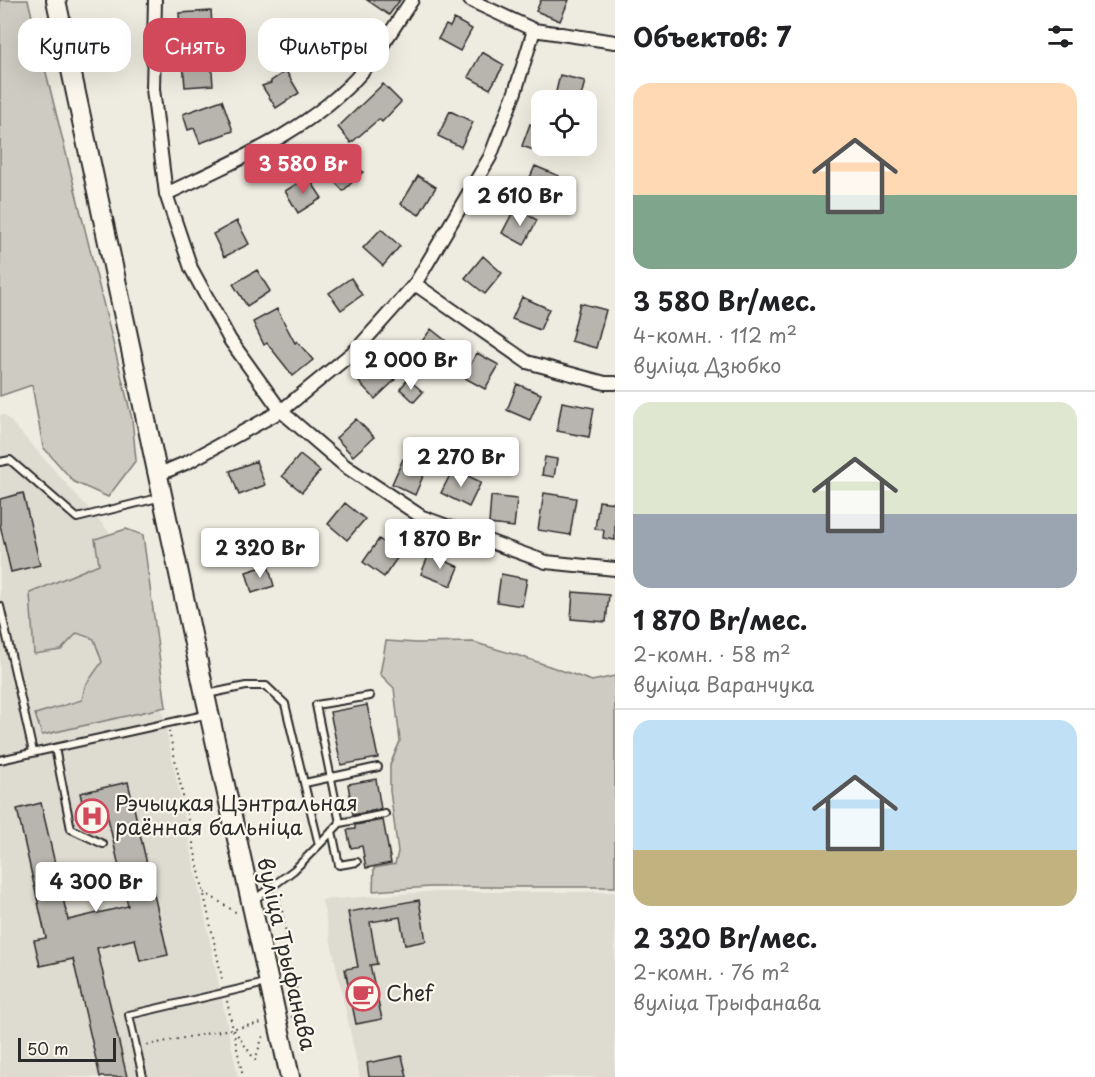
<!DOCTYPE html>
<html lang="ru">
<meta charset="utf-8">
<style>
body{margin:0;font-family:"Playpen Sans",sans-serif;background:#f2f2f2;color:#202124;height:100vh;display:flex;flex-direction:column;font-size:22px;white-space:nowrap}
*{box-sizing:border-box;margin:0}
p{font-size:20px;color:#757577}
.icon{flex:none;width:33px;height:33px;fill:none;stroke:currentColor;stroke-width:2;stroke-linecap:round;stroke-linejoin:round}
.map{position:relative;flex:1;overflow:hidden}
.panel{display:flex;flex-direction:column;background:#fff;width:480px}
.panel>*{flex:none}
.hud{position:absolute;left:18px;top:18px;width:507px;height:54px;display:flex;gap:12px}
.controls{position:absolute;left:531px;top:90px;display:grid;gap:12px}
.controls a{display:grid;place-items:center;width:66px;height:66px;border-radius:12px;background:#fff;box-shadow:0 6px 24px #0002;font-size:30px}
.scale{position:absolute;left:18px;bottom:15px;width:98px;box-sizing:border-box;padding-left:6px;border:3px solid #2b2b2b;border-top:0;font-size:16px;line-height:21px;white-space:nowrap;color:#2b2b2b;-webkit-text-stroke:4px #fbf7ec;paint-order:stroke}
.price{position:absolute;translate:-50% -51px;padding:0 14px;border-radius:6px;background:#fff;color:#222;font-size:20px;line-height:39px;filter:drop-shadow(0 2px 3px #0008)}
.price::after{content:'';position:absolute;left:50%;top:36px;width:18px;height:14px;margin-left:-9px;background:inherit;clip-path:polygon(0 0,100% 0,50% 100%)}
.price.selected{background:#d1495b;color:#fff}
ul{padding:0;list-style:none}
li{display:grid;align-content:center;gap:12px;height:318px;padding:0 18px}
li+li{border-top:2px solid #e0e0e0}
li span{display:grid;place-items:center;height:186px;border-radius:18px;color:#555}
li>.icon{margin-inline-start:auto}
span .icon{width:108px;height:108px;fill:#fffc;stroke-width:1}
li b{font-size:26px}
h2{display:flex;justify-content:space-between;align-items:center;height:72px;padding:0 18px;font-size:26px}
.chip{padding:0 21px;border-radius:18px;background:#fff;box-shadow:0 6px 24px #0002;font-size:21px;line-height:54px}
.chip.selected{background:#d1495b;color:#fff}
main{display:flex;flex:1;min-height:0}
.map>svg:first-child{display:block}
</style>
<main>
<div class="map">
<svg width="615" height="1077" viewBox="0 0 615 1077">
<rect width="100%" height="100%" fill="#eeebe0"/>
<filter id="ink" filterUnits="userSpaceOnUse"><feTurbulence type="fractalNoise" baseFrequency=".0167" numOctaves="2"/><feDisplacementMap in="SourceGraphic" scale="12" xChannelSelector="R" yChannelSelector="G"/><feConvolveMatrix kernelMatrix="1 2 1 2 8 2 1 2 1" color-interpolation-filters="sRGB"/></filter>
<g filter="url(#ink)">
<!-- built -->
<path fill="#dedbd1" d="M0,415H5L130,555L238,1077H0Z
M428,892H615V1077H360L322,900Z"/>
<!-- green -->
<path fill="#cecbc2" stroke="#7c7b76" stroke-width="1.5" d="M0,0H28L132,419L136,460L108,497L74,482L43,447L32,385L0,396Z
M126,529L143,535L166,707L42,735L35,714L82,700L85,686L102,662L94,639L77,633L61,650L34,654L30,593L99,564L95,539Z
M386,641L416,643L473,642L523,657L592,681L615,676V887H430L373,891L374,868L395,864L398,852L390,791V765L400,741L394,688L380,674Z"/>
<!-- building -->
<path fill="#b8b5ae" stroke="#2b2b2b" stroke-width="1.5" d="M367,0H400L389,15Z
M541,0H569L560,21L536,11Z
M211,11L213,38L181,40L179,13Z
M454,19L472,29L460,51L438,39L446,25L450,27Z
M335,27L348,38L330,57L317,46Z
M482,52L504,65L490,89L468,77Z
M211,60L213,85L185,87L183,62Z
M286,71L299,93L276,108L262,86L271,83V81Z
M560,75L585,81L580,100H554Z
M383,84L401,102L382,122L379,119L351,143L338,127Z
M222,100L233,131L200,143L194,128L188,130L183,114Z
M450,111L473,122L461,147L438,136Z
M530,124L542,128V153L522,146Z
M346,153L363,172L343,191L326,172Z
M535,166L559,176L548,202L524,191Z
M418,176L436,187L419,215L401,204Z
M308,177L322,198L298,213L285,191Z
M515,208L537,220L524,245L502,233Z
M237,221L249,244L224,257L213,234Z
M381,229L400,246L383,266L363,248Z
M483,256L502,273L485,294L465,278Z
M257,270L270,291L247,306L233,284Z
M351,278L362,295L341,310L329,293Z
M522,297L549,309L540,330L512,319Z
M580,303L606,310L596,348L571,341Z
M277,309L295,343L297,341L313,360L293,376L267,343L264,345L253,322Z
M431,329L451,345L435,367L414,352Z
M477,353L499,365L485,389L463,377Z
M378,362L395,380L375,399L358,381Z
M408,379L423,392L414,402L400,389Z
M517,384L541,394L530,420L507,410Z
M562,402L594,408L589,437L557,431Z
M356,419L374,437L353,456L336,438Z
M300,455L320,471L302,492L282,476Z
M545,457L557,459L554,477L542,475Z
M403,459L426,469L415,495L392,484Z
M256,461L265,485L239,495L230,471Z
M453,469L481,482L469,507L441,493Z
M23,493L40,565L11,572L0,525V499Z
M544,493L576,498L570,535L538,530Z
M491,496L517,499L514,527L489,524Z
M599,501L615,503V540L603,538L604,530L595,529Z
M345,503L365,519L347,540L328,524Z
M379,539L400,554L384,577L363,562Z
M429,554L459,567L451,586L421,574Z
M268,565L274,586L252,593L246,572Z
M501,574L527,579L522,606L497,602Z
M573,592L609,595L606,622L571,619Z
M367,705L378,758L341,765L330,712Z
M376,779L381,809L353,815L348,784Z
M128,782L168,955L140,961L135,939L97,948L127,1077H100L73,959L40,966L34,940L46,938L17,809L41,803L68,920L128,906L107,814L86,819L80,793Z
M383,820L391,863L366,868L362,846L351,848L347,830L355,829V825Z
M419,900L426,941L405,945L400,917L370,922L377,964L370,965L382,1019L356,1024L345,969L358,967L348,912Z
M402,1056L407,1077H369L367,1063Z"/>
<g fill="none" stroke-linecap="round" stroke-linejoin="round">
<!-- lane casing -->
<g stroke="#2b2b2b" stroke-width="10">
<path id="lane" d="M0,462L10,460L77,518L162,497
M0,606L33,752
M207,694L246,686H266L285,704L319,845L294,870L254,900
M55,748L71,829L103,844
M0,760L209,714
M305,783L378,767
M340,823L385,814
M332,831L339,865L357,862
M319,845L340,823L316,705L370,696
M143,1077L129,1015L266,983"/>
</g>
<!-- street casing -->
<g stroke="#2b2b2b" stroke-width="16">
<path id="street" d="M155,0L153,89L166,194L191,268L230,340L281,411L345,466L422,517L546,562L615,569
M470,0L534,30L615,42
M166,194C235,161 310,131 362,72C381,50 396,23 412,0
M415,284L527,362L605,383H615
M157,475L188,462L281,411L357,349L415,284L490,157L515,92L534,30"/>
</g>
<!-- secondary casing -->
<g stroke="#2b2b2b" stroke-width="22">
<path id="secondary" d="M56,0L205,695L290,1077"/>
</g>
<!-- path -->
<path stroke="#2b2b2b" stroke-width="2" stroke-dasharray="1.5 4.5" stroke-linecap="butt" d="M169,731L223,983
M204,892L237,913
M279,893L287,939
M282,965L291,963
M227,1001L243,1077
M291,1017L300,1015L296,987
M234,1030L255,1060L264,1033
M147,1045L262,1023"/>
<!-- lane -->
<use href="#lane" stroke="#fbf7ec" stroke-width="6"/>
<!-- street -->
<use href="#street" stroke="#fbf7ec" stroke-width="12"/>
<!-- secondary -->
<use href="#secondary" stroke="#fbf7ec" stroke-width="18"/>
</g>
</g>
<!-- icons -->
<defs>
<g id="hospital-ring" transform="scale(1.725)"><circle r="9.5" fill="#fbf7ec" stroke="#d1495b" stroke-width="1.5"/><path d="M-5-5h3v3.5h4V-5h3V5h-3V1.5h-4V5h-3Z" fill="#d1495b"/></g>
<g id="cafe-ring" transform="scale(1.725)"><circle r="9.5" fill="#fbf7ec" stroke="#d1495b" stroke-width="1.5"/><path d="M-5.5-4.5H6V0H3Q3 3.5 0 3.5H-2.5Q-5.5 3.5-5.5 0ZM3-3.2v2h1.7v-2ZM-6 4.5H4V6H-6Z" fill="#d1495b"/></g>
</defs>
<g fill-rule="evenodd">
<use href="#hospital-ring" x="92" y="816"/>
<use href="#cafe-ring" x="363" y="994"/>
</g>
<g text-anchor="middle" stroke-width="4.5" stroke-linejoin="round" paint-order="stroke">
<!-- poi labels -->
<g font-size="21" fill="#2b2b2b" stroke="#fbf7ec" text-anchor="start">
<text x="115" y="811">Рэчыцкая Цэнтральная<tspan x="115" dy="24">раённая бальніца</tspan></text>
<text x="386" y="1001">Chef</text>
</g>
<!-- street labels -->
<g font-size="21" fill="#2b2b2b" stroke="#fbf7ec">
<text transform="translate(286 954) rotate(77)" y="7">вуліца Трыфанава</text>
</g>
</g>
</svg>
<div class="controls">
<a><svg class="icon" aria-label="locate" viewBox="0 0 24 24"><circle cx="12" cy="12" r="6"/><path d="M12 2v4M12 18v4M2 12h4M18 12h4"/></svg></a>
</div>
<div class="scale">50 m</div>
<b class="price selected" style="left:303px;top:195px">3 580 Br</b>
<b class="price" style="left:520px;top:227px">2 610 Br</b>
<b class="price" style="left:411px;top:391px">2 000 Br</b>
<b class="price" style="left:461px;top:488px">2 270 Br</b>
<b class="price" style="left:440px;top:570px">1 870 Br</b>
<b class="price" style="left:260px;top:579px">2 320 Br</b>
<b class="price" style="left:96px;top:913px">4 300 Br</b>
<div class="hud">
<a class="chip">Купить</a>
<a class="chip selected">Снять</a>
<a class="chip">Фильтры</a>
</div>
</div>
<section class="panel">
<h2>Объектов: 7<svg class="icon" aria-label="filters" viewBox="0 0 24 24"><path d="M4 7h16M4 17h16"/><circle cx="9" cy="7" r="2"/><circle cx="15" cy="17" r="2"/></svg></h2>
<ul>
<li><span style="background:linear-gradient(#ffd9b3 60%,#7fa58c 0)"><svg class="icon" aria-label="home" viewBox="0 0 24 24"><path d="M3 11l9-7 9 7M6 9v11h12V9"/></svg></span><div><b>3 580 Br/мес.</b><p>4-комн. · 112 m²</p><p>вуліца Дзюбко</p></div></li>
<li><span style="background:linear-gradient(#dfe7d0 60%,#9aa5b1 0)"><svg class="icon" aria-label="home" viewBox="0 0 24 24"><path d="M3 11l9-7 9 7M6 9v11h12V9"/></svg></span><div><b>1 870 Br/мес.</b><p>2-комн. · 58 m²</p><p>вуліца Варанчука</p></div></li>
<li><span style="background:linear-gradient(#bfe0f5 70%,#c2b280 0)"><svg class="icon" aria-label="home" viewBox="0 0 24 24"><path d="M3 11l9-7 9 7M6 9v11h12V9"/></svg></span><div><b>2 320 Br/мес.</b><p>2-комн. · 76 m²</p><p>вуліца Трыфанава</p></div></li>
</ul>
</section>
</main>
